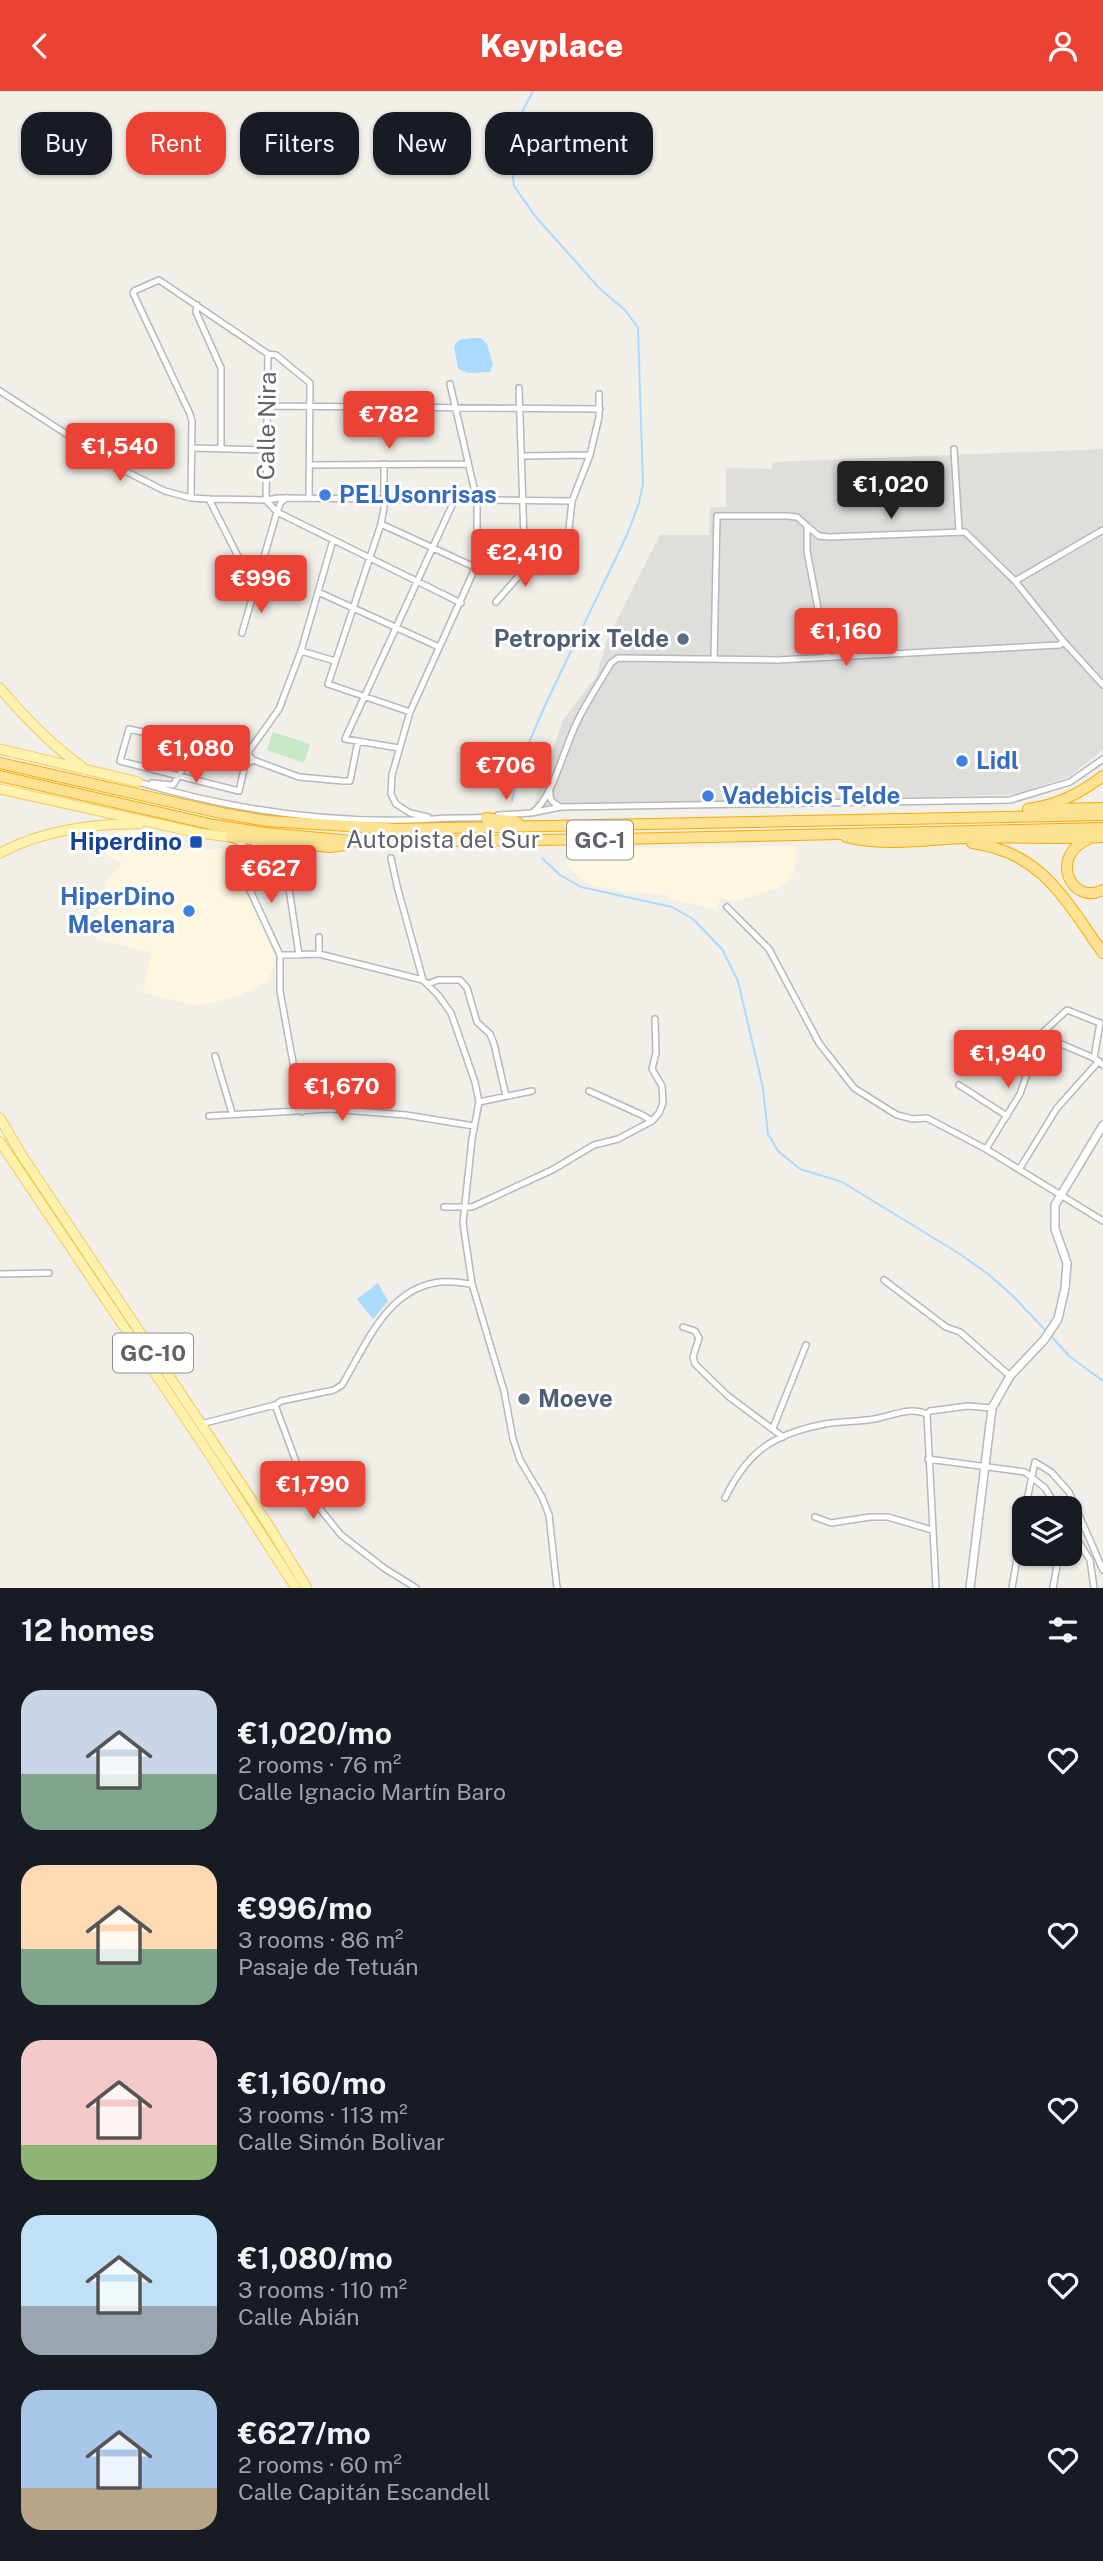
<!DOCTYPE html>
<meta charset="utf-8">
<style>
body{margin:0;font-family:"Public Sans",sans-serif;background:#242831;color:#f1f3f6;height:100vh;display:flex;flex-direction:column;font-size:26px;white-space:nowrap}
*{box-sizing:border-box;margin:0}
p{font-size:23px;color:#9ea1a6}
.icon{flex:none;width:38px;height:38px;fill:none;stroke:currentColor;stroke-width:2;stroke-linecap:round;stroke-linejoin:round}
.map{position:relative;height:1497px;overflow:hidden}
.details{display:flex;flex-direction:column;background:#171b24;flex:1}
.details>*{flex:none}
.banner{position:absolute;left:21px;top:21px;width:700px;height:63px;display:flex;gap:14px}
.buttons{position:absolute;left:1012px;top:1405px;display:grid;gap:14px}
.buttons a{display:grid;place-items:center;width:70px;height:70px;border-radius:14px;background:#171b24;box-shadow:0 2px 5px #0004;font-size:35px}
.price{position:absolute;translate:-50% -60px;padding:0 16px;border-radius:7px;background:#ea4335;color:#fff;font-size:23px;line-height:46px;filter:drop-shadow(0 2px 4px #0008)}
.price::after{content:'';position:absolute;left:50%;top:42px;width:21px;height:16px;margin-left:-10px;background:inherit;clip-path:polygon(0 0,100% 0,50% 100%)}
.price.on{background:#222;color:#fff}
ul{padding:0;list-style:none}
li{display:flex;align-items:center;gap:21px;height:175px;padding:0 21px}
li span{display:grid;place-items:center;flex:none;width:196px;height:140px;border-radius:21px;color:#555}
li>.icon{margin-inline-start:auto}
span .icon{width:84px;height:84px;fill:#fffc;stroke-width:1}
li b{font-size:30px}
h2{display:flex;justify-content:space-between;align-items:center;height:84px;padding:0 21px;font-size:30px}
.pill{padding:0 24px;border-radius:21px;background:#171b24;box-shadow:0 2px 5px #0004;font-size:24px;line-height:63px}
.pill.on{background:#ea4335;color:#fff}
header{display:flex;justify-content:space-between;align-items:center;height:91px;padding:0 21px;background:#ea4335;color:#fff;font-size:32px;font-weight:800}
.map>svg:first-child{display:block}
</style>
<header><svg class="icon" aria-label="back" viewBox="0 0 24 24"><path d="M15 5l-7 7 7 7"/></svg>Keyplace<svg class="icon" aria-label="person" viewBox="0 0 24 24"><circle cx="12" cy="8" r="4"/><path d="M4 21q1-7 8-7t8 7"/></svg></header>
<div class="map">
<svg width="1103" height="1497" viewBox="0 0 1103 1497">
<rect width="100%" height="100%" fill="#f1efe8"/>
<!-- commercial -->
<path fill="#fef7e0" d="M148,739L155,744L169,745L171,755L177,758H229L243,762L247,796L276,867V873L266,891L242,904L200,915L143,902L151,861L96,848L97,826L107,789L122,772L105,763L117,740Z
M797,755L795,776L790,789L777,798L735,810L721,807L716,818L666,807V803L623,801L587,793L567,774L568,758Z"/>
<!-- industrial -->
<path fill="#e0deda" d="M1103,358V659L1070,685L1019,703L560,719L534,713L563,629L596,586L607,549L660,444H709L710,416H726V377L772,378L773,371Z"/>
<!-- green -->
<path fill="#c5e8c5" d="M273,641L310,653L304,672L267,659Z"/>
<!-- water -->
<path fill="#aadaff" d="M472,247H481L487,253L493,274L490,281L469,282L458,278L454,255L459,249Z
M378,1192L388,1210L373,1228L357,1208Z"/>
<g fill="none" stroke-linecap="round" stroke-linejoin="round">
<!-- stream -->
<path stroke="#aadaff" stroke-width="2" d="M512,710L521,670L547,610L627,444L639,412L643,393L638,237L625,219L600,198L535,125L514,95L510,66L517,31L533,0
M542,767L560,784L581,796L672,816L693,828L722,858L738,890L763,997L768,1043L778,1060L800,1078L842,1091L960,1163L988,1183L1013,1205L1047,1241
M1051,1245L1069,1265L1103,1290"/>
<!-- minor casing -->
<g stroke="#b5b8bc" stroke-width="8">
<path id="minor" d="M197,214L196,221L221,277V358
M0,300L119,377L165,400L191,407L209,408L266,409L279,407L572,410
M267,315L600,318
M192,357L267,359
M954,358L959,439
M522,365L590,364
M384,373V417L381,433L328,593L410,621
M310,374L468,373
M191,407L192,330L190,323L133,202L134,200L159,189L268,263L276,264L310,292L309,408
M209,408L255,499
M266,409L277,421L461,512
M266,409L268,263
M381,433L470,474L525,473
M807,435L819,445L829,446L965,441L1015,490L1064,551L1103,594
M561,465L569,438L572,410L590,364L599,326V303
M1015,490L1103,439
M318,501L439,556
M496,511L525,478L519,297
M242,542L277,421L281,411L287,407
M301,560L335,570
M714,568L717,425H787L797,426L807,435V460L827,565
M399,657L345,648L454,410
M249,660L240,663L129,638L120,670L239,700L245,674L253,669
M249,660L279,618L301,560L333,449
M249,660V664L253,669L299,686L343,690H350L358,650
M138,691C236,720 333,734 434,728C452,726 470,728 488,726
M152,692L173,694L181,681L188,652
M550,701C549,710 553,712 561,716
M533,721C552,709 566,651 578,629C588,609 600,591 611,572L618,567L777,569L1059,554L1064,551
M498,724L531,722L561,716L1010,709L1070,691L1103,668
M428,726L410,722L396,713L391,703L392,684L410,621L477,473V410L450,293
M234,748L243,754L247,761L248,795L280,864V900L302,1021
M248,767L253,756L261,750
M391,767L397,795L423,889L438,904L451,922L475,991L479,1011L472,1048L463,1132L472,1193L504,1300L513,1348L520,1369L542,1406L549,1424L557,1497
M285,771L299,864
M727,816L769,858L819,952L854,997L897,1024L913,1028L927,1027L986,1058L1103,1130
M319,863V846
M280,864L319,863L423,889
M428,893L438,889H460L467,897L477,931L490,943L494,953L506,1005
M1040,944L1094,967L1103,974
M215,965L232,1022
M959,994L1007,1025
M589,1000L642,1024L652,1030
M479,1011L532,1000
M209,1025L330,1018L406,1024L474,1035
M986,1058L1020,1003L1040,944L1067,919L1100,932L1094,967
M1020,1077L1057,1017L1099,970
M444,1116H472L552,1079L594,1054L618,1048L652,1030L659,1022L663,1012L662,995L652,978L656,962L655,928
M0,1183L49,1182
M884,1189L946,1236L960,1241L1010,1285
M683,1236L695,1240L699,1247L693,1266L695,1273L728,1305L783,1346
M275,1314L308,1403L341,1444L384,1477L416,1497
M927,1323L936,1497
M201,1333L275,1314L281,1310L334,1299L342,1294C366,1254 387,1197 440,1191C450,1190 462,1192 472,1193
M773,1337L806,1254
M928,1368L1025,1381L1045,1397L1058,1418
M725,1407C748,1360 773,1343 825,1333C842,1330 858,1331 874,1328C892,1325 910,1315 927,1323L930,1320L968,1315L992,1317
M1025,1418L1035,1371L1051,1381L1069,1401L1103,1479
M815,1426L831,1432L870,1426H888L932,1439
M1069,1435L1090,1469L1094,1497
M1012,1497L1024,1426
M1053,1497L1059,1463"/>
</g>
<!-- tertiary casing -->
<g stroke="#b5b8bc" stroke-width="10">
<path id="tertiary" d="M970,1497L992,1317L1010,1285L1044,1249L1058,1228L1065,1197L1067,1172L1055,1138V1114L1103,1034"/>
</g>
<!-- primary casing -->
<g stroke="#f2c960" stroke-width="11">
<path id="primary" d="M0,597C25,627 50,653 81,675
M0,658L138,691
M0,698L199,742L231,746
M0,762C41,740 93,732 139,733
M0,1027L21,1063L267,1432L307,1497
M0,1051L210,1364L296,1497"/>
</g>
<!-- motorway casing -->
<g stroke="#f9ab00" stroke-width="12">
<path id="motorway" d="M0,672L221,722L267,730L397,738L1103,724
M0,685L214,734L265,742L364,751L618,748L1103,737
M1028,718C1057,714 1079,703 1103,685
M1046,718L1103,717
M486,727L517,731
M231,746L330,756L346,754
M846,746C885,756 927,748 966,747C1012,745 1058,749 1103,746
M1089,748C1048,764 1071,815 1103,799
M972,752C1042,761 1065,809 1103,862"/>
</g>
<!-- minor -->
<use href="#minor" stroke="#fff" stroke-width="5"/>
<!-- tertiary -->
<use href="#tertiary" stroke="#fff" stroke-width="7"/>
<!-- primary -->
<use href="#primary" stroke="#fff2af" stroke-width="9"/>
<!-- motorway -->
<use href="#motorway" stroke="#fde293" stroke-width="10"/>
</g>
<!-- markers -->
<g fill="#3f7fe0" stroke="#fff" stroke-width="2.5">
<circle cx="325" cy="404" r="7"/>
<circle cx="962" cy="670" r="7"/>
<circle cx="708" cy="705" r="7"/>
<circle cx="189" cy="820" r="7"/>
</g>
<g fill="#5c6f8a" stroke="#fff" stroke-width="2.5">
<circle cx="683" cy="548" r="7"/>
<circle cx="524" cy="1308" r="7"/>
</g>
<rect fill="#1a4fb4" stroke="#fff" stroke-width="2.5" x="189" y="744" width="14" height="14" rx="3.5"/>
<g text-anchor="middle" stroke-width="6" stroke-linejoin="round" paint-order="stroke">
<!-- shield labels -->
<g fill="#fff" stroke="#8f9295" stroke-width="2">
<rect x="567" y="729.5" width="66" height="39" rx="5"/>
<rect x="113" y="1242.5" width="80" height="39" rx="5"/>
</g>
<g font-size="23" font-weight="bold" fill="#5f6368">
<text x="600" y="757">GC-1</text>
<text x="153" y="1270">GC-10</text>
</g>
<!-- street labels -->
<g font-size="24" fill="#5f6368" stroke="#fff">
<text transform="translate(267 335) rotate(-89)" y="8">Calle Nira</text>
<text x="443" y="757">Autopista del Sur</text>
</g>
<!-- shop labels -->
<g font-size="24" font-weight="bold" fill="#366cbe" stroke="#fff" text-anchor="start">
<text x="339" y="412">PELUsonrisas</text>
<text x="976" y="678">Lidl</text>
<text x="722" y="713">Vadebicis Telde</text>
<text x="175" y="814" text-anchor="end">HiperDino<tspan x="175" dy="28">Melenara</tspan></text>
</g>
<!-- service labels -->
<g font-size="24" font-weight="bold" fill="#4e5e75" stroke="#fff" text-anchor="end">
<text x="669" y="556">Petroprix Telde</text>
<text x="538" y="1316" text-anchor="start">Moeve</text>
</g>
<!-- transit labels -->
<g font-size="24" font-weight="bold" fill="#164399" stroke="#fff" text-anchor="end">
<text x="182" y="759">Hiperdino</text>
</g>
</g>
</svg>
<div class="buttons">
<a><svg class="icon" aria-label="layers" viewBox="0 0 24 24"><path d="M12 4l9 5-9 5-9-5zM3 14l9 5 9-5"/></svg></a>
</div>
<b class="price" style="left:389px;top:360px">€782</b>
<b class="price" style="left:120px;top:392px">€1,540</b>
<b class="price on" style="left:891px;top:430px">€1,020</b>
<b class="price" style="left:525px;top:498px">€2,410</b>
<b class="price" style="left:261px;top:524px">€996</b>
<b class="price" style="left:846px;top:577px">€1,160</b>
<b class="price" style="left:196px;top:694px">€1,080</b>
<b class="price" style="left:506px;top:711px">€706</b>
<b class="price" style="left:271px;top:814px">€627</b>
<b class="price" style="left:1008px;top:999px">€1,940</b>
<b class="price" style="left:342px;top:1032px">€1,670</b>
<b class="price" style="left:313px;top:1430px">€1,790</b>
<div class="banner">
<a class="pill">Buy</a>
<a class="pill on">Rent</a>
<a class="pill">Filters</a>
<a class="pill">New</a>
<a class="pill">Apartment</a>
</div>
</div>
<section class="details">
<h2>12 homes<svg class="icon" aria-label="filters" viewBox="0 0 24 24"><path d="M4 7h16M4 17h16"/><circle cx="9" cy="7" r="2"/><circle cx="15" cy="17" r="2"/></svg></h2>
<ul>
<li><span style="background:linear-gradient(#c9d6e8 60%,#7fa58c 0)"><svg class="icon" aria-label="home" viewBox="0 0 24 24"><path d="M3 11l9-7 9 7M6 9v11h12V9"/></svg></span><div><b>€1,020/mo</b><p>2 rooms · 76 m²</p><p>Calle Ignacio Martín Baro</p></div><svg class="icon" aria-label="heart" viewBox="0 0 24 24"><path d="M12 20l-8-8c-3-5 5-10 8-4 3-6 11-1 8 4z"/></svg></li>
<li><span style="background:linear-gradient(#ffd9b3 60%,#7fa58c 0)"><svg class="icon" aria-label="home" viewBox="0 0 24 24"><path d="M3 11l9-7 9 7M6 9v11h12V9"/></svg></span><div><b>€996/mo</b><p>3 rooms · 86 m²</p><p>Pasaje de Tetuán</p></div><svg class="icon" aria-label="heart" viewBox="0 0 24 24"><path d="M12 20l-8-8c-3-5 5-10 8-4 3-6 11-1 8 4z"/></svg></li>
<li><span style="background:linear-gradient(#f6c9c9 75%,#8fb573 0)"><svg class="icon" aria-label="home" viewBox="0 0 24 24"><path d="M3 11l9-7 9 7M6 9v11h12V9"/></svg></span><div><b>€1,160/mo</b><p>3 rooms · 113 m²</p><p>Calle Simón Bolivar</p></div><svg class="icon" aria-label="heart" viewBox="0 0 24 24"><path d="M12 20l-8-8c-3-5 5-10 8-4 3-6 11-1 8 4z"/></svg></li>
<li><span style="background:linear-gradient(#bfe0f5 65%,#9aa5b1 0)"><svg class="icon" aria-label="home" viewBox="0 0 24 24"><path d="M3 11l9-7 9 7M6 9v11h12V9"/></svg></span><div><b>€1,080/mo</b><p>3 rooms · 110 m²</p><p>Calle Abián</p></div><svg class="icon" aria-label="heart" viewBox="0 0 24 24"><path d="M12 20l-8-8c-3-5 5-10 8-4 3-6 11-1 8 4z"/></svg></li>
<li><span style="background:linear-gradient(#a9c7e8 70%,#b9a48a 0)"><svg class="icon" aria-label="home" viewBox="0 0 24 24"><path d="M3 11l9-7 9 7M6 9v11h12V9"/></svg></span><div><b>€627/mo</b><p>2 rooms · 60 m²</p><p>Calle Capitán Escandell</p></div><svg class="icon" aria-label="heart" viewBox="0 0 24 24"><path d="M12 20l-8-8c-3-5 5-10 8-4 3-6 11-1 8 4z"/></svg></li>
</ul>
</section>
